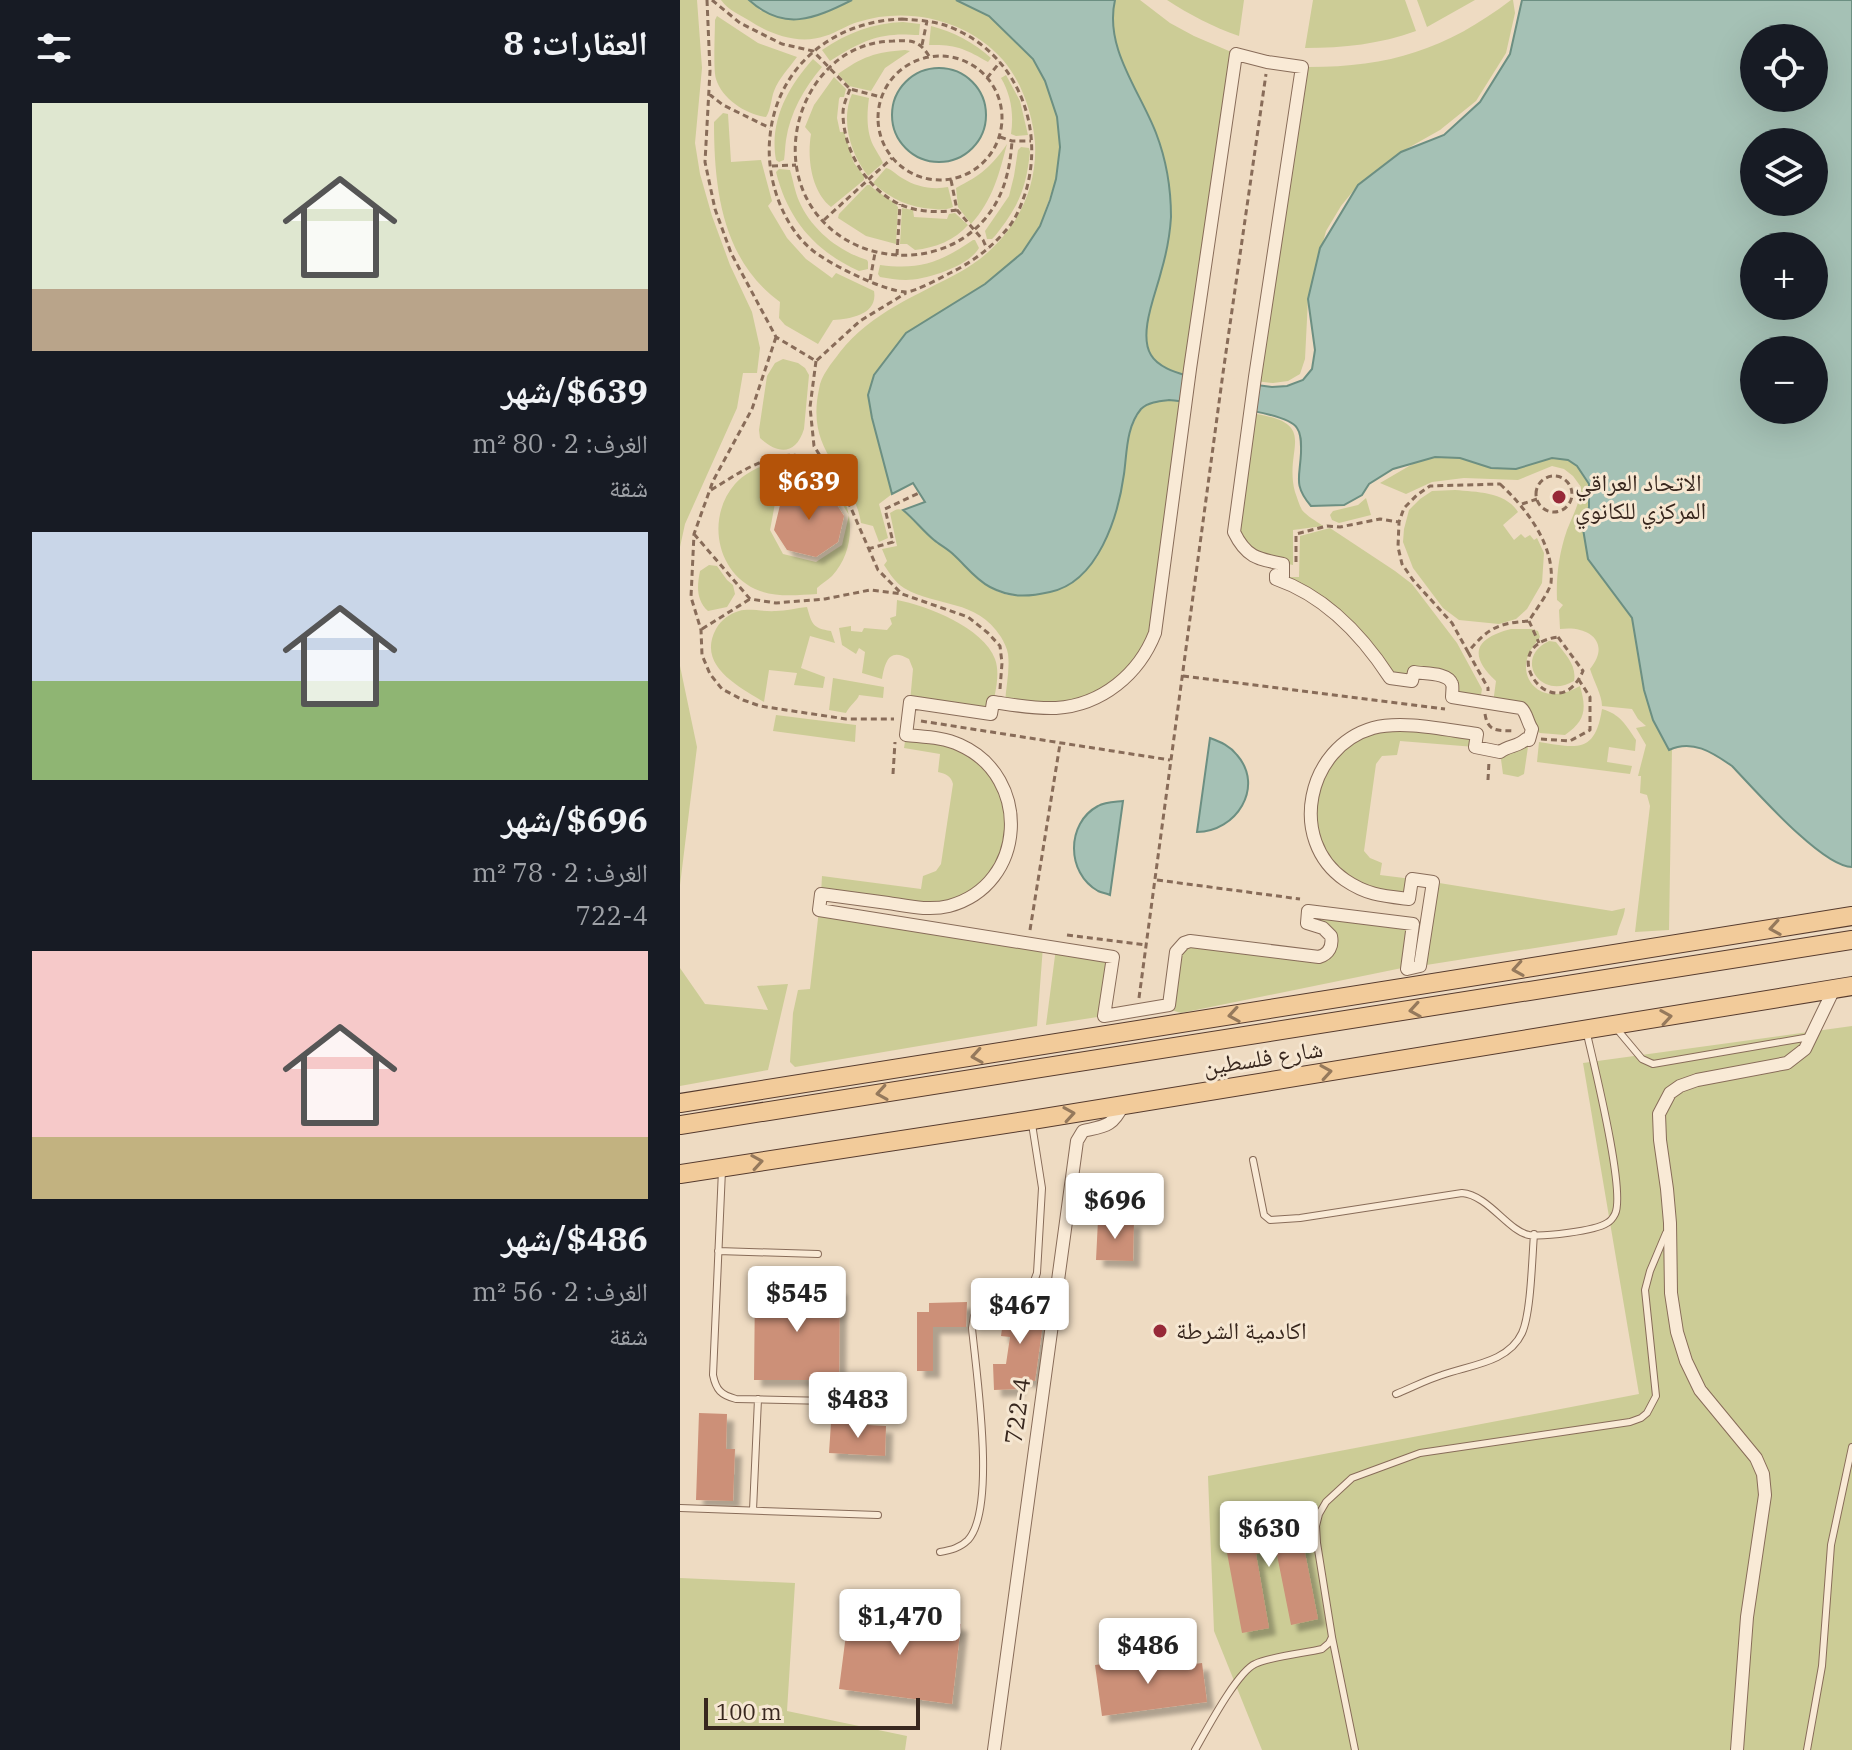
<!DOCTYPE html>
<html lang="ar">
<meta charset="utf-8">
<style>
body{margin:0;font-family:"IBM Plex Serif","Noto Naskh Arabic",serif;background:#20242c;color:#f1f3f6;direction:rtl;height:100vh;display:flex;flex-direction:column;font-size:30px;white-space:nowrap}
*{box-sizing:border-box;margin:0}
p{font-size:26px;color:#9ea1a6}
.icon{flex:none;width:44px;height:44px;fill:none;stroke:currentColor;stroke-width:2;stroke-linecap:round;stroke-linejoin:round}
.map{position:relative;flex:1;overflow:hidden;direction:ltr}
.sheet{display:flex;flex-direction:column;background:#171b24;width:680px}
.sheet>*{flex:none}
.controls{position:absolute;left:1060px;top:24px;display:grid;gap:16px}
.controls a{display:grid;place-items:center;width:88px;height:88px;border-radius:50%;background:#171b24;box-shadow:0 8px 32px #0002;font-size:40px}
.scale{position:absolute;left:24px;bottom:20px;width:216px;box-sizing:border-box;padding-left:8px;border:4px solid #38271e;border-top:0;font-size:22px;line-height:28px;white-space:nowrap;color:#38271e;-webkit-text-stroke:6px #f6e7d2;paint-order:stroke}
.price{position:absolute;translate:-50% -68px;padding:0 18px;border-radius:8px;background:#fff;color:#222;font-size:26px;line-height:52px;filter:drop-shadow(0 2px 4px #0008)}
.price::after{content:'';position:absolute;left:50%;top:48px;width:24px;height:18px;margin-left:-12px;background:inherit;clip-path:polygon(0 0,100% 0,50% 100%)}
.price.selected{background:#b45309;color:#fff}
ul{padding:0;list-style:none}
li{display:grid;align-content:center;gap:16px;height:424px;padding:0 32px}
li span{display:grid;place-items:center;height:248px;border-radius:0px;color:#555}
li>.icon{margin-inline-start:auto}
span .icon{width:144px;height:144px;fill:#fffc;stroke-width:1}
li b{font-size:34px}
h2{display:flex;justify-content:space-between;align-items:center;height:96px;padding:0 32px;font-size:34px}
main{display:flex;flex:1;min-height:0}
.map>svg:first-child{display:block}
</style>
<main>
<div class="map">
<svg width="1172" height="1750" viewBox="0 0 1172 1750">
<defs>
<filter id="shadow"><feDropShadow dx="7" dy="7" stdDeviation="2" flood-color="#0004"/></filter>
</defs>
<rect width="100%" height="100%" fill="#eedbc2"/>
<!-- green -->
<path fill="#cccc96" d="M0,0H17L22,68L15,143L20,174L32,216L50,265L72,312L80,348L77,373H63L57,408L5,524L0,547Z
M41,0H69L81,11H150L172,0H276L309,16L353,59L365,81L377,117L380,147L376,179L360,226L342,253L305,284L226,333L194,375L188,395L192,418L212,494L199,504L208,538L199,542L193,526L181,523C172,469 125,455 139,389C141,375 152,363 160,352C192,312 236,296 280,272C327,246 358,198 355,143C353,115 342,82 323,60C288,20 228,6 178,22C167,25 156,33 145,36C120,45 91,35 70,21C60,15 48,10 41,0Z
M435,0H460L490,23L514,36L556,54L508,376C495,372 478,367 471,355C458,334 476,293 481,272C486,255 490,234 490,217C491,189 486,159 476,133C460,91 424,48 435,0Z
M487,0H564L559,36C533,27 510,15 487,0Z
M633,0H725L736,31C700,44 664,48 625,48Z
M737,0H795L747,27Z
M831,0H833L835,13L826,53L796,101L760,130L721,152L678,185L661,206L646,231L628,299L625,359L620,374L608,381L593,383L575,381L622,67C706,68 764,51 831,0Z
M37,16L78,43L117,57C109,68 99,78 94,91C91,99 91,109 86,117C67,115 42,99 36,79C33,69 35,33 35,20Z
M223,22L240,24L239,35C231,35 222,34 214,35C190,36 169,49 150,61L142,50C167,33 193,23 223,22Z
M251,26C274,32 293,42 311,58L308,62C286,49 275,44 249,45Z
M225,50L230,51L205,68L191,91L169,86L158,74C182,57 195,52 225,50Z
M133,59L142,67C124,88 110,113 106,140C105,147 105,153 104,160L99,162L96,160C89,121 108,87 133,59Z
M326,75L340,101L348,135L336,136L331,134C334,114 331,95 321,78Z
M154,77L166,89L164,97H160L159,99L157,118L160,132H164L174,163L184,176V180L151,207C131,191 127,158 131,134L125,127L134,105Z
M172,94L189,98C187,113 186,130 193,145C196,151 200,156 203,163L188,176C171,155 160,120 172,94Z
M43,113L48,114L51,162L81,160L92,201L88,206L107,238L126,259L152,278L156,273L194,291C198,314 172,319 153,320L138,344L105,325L99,318L100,302C42,260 34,189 34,122Z
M327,144C319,174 313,200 291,224L278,207L276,188C301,175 311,167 327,144Z
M341,147L349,148L350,152C346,190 338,207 315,236L312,239H307L305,231L329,196L334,176L338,150Z
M206,168C213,170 215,174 222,178C236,187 253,190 268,187L273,207C266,210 261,210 254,209C230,208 211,199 193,183Z
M99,169L110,170C113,180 115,192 119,201C131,229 158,251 187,260L188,262V269L179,271C135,251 108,220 96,172Z
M187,185H190C198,194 211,198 218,207L216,244L186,236L158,218L159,214Z
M222,208L233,210L234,217L267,219L269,214L275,213L288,225C275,240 255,248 235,250L227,244H220Z
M293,240H295L299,248C289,266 246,280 226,280C217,280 208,278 200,277L198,274L200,265C240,270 259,263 293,240Z
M103,359L118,363L125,368L129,375L124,429C116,455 98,455 80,438L79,430L87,376L95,363Z
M489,400L506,402L475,633L433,688L379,708L325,703C326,687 330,670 328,654C327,648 324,642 321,637C296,598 258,608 224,588C215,582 210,574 204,565L207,561L202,549L217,546L210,513C214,511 217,508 222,510C233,514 242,529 250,537C256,543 264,547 271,552C293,570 302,590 333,596L403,574L418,556L432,522L441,493L449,434L456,418L462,408L474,402Z
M570,413C642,423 603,447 615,492C617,497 619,505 622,510C627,516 636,521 643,526L613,530V565L578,558L554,526Z
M755,457L780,458L811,468L836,469L872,458L888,460L897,466L909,484V507L903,529L908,559L952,618L964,690L989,750L992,748L989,930L955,932L970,806L967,795L960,793L961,776H958L966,745L956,728L966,726L958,719L952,709L922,706C922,695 914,682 910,669C932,642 908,625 880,629L879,610L883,605L877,600C876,576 879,553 887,530C893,515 900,503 901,487L893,476L884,469L872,466L838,480L784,478L752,482L726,494L700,483L736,462Z
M99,462C114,462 128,464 141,473C176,495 179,547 152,576C148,580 141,584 137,588V594C117,595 94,598 75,589C35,570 27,516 55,484C64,474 75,469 87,464L102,493L96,498L90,530L103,554L136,562L162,545L169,515L153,489L123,481L115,486Z
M775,490C797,492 826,492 838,512L823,525L834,540L841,534L845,538L850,535L854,540L857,538L864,553L862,583L847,609L836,619L819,624L779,620L763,608L733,568L723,542L724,529L729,510L740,499L752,491Z
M686,498L691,515L659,523L652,520L650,515L653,511L678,505Z
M650,528L715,571L732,584L777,643L802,689L800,701L772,697L773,685L734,672L732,681L710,678L692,650L603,577H619L620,536Z
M29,565L37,566L47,580L53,585L55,594L47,607L28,611C16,600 17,586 20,571Z
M217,600C246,605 304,628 315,659C321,675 314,697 311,714L230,702L233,669L229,659C209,647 205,662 202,679L182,673L185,652L179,648L176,654L162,645L159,628L171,626V631L182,632L184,628L207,630L212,624L210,618L216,616Z
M127,607C132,624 132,628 151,631L155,643L130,636L121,668L145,677L143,688L114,685L117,673L89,670L84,702C60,687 16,666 36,629C41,620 49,614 59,611C70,608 84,612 96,611C106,611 116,608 127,607Z
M831,629H851L858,631L860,637C855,645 849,650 847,659C842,678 856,695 875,694C885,694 892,690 900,686C907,710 905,721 885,735L860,733L852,729L846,715L813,703L816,681C787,654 796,638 831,629Z
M869,641L876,642C885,654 897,665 894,681C860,701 833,658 869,641Z
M0,666L17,747L0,885Z
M153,678L204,687L203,698L179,695C178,700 169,706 166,713L149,710Z
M922,709C940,714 946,725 956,740L955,751L929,747L927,762L952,766L950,774L857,762L859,742C897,748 915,754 922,709Z
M96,715L176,725L175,742L93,731Z
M695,727L797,734L795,747L720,741L717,755L702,756L696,764L684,851L690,858L702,863L700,875L732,879L729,899L685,891L648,864L631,817L646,763Z
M226,735L258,738L313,771L331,818L315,873L268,906L141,894L142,876L241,889L243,876L256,871L261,864L273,784C271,776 266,774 258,772L260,754L224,748Z
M849,740L844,774L838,777L823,774L820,752Z
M753,882L932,911L945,908C944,918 939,925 937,935L740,966Z
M139,910L363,946L357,1026L115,1067L110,1062L113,1013L118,990L130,989Z
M628,911L733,924L722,968L501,1013L491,1010L489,1005L504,943L639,957L651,946L635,924Z
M376,948L433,957L424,1016L366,1025Z
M0,968L25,1004L88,1010L77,986L108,984L88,1070L0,1086Z
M1172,1026V1750H582L534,1631L528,1476L959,1394L903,1063Z
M0,1578L115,1583L107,1711L227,1736L225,1750H0Z"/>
<!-- water -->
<path fill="#a5c1b5" stroke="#6c8f82" stroke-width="2" fill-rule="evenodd" d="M69,0H172C134,19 104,32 69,0Z
M276,0H435C424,48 460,91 476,133C486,159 491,189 491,217C490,234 486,255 481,272C476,293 458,334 471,355C478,367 495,372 508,376L592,387L607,386L623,380L632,369L635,350L628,299L640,248L678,185L721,152L764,135L800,102L830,54L842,0H1172V867C1142,867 1074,789 1052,766C1032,752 1012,739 989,750L973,720L964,690L952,618L908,559L903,529L909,507V484L897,466L888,460L872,458L836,469L811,468L780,458L755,457L713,469L689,484L682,495L664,505L631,506C613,485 620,477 621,453C621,445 622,435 617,428C606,410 513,403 489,400C480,401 468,402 461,409C446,427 447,453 444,474C438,517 418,582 370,592C348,597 331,598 310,587C295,579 286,566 274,555C268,549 260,545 254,540C243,531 234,519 223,510L245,502L233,483L212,494L192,418L188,395L194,375L226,333L305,284L342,253L360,226L370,200L376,179L380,147L377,117L365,81L353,59L309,16ZM1074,38H1134V98H1074ZM1074,142H1134V202H1074ZM1074,246H1134V306H1074ZM1074,350H1134V410H1074Z
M212 115a47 47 0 1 1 94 0a47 47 0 1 1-94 0Z
M530,738C541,742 550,746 557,755C585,787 556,832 517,832Z
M443,801L430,895C426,893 422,893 418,891C386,873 386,823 418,806C425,802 435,802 443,801Z"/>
<!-- pier -->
<path fill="#eedbc2" d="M510,372L575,381L570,415L505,406Z"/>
<!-- building -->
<path fill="#cc9078" filter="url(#shadow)" d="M125,487L150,494L164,516L158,542L136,557L107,550L94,530L101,501Z
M418,1220L454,1221L453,1261L416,1260Z
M75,1287L160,1288L159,1380H74Z
M287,1302L286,1327H253V1371H237V1312H249V1303Z
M335,1305L365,1309L355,1381L338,1379V1389L314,1390L313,1364H326L330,1337L321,1336L325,1307Z
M19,1413L47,1414L46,1449H55L53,1501L16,1500Z
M151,1423L206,1426L205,1456L149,1453Z
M617,1512L638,1619L611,1625L596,1550L576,1554L589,1628L562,1633L542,1526Z
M169,1611L281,1624L272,1704L159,1689Z
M481,1656L482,1668L522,1663L527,1702L422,1716L415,1665Z"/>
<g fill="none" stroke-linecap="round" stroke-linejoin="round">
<!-- lane casing -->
<g stroke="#886c59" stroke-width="8">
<path id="lane" d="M936,1028L962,1059L973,1064L1130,1037
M573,1160L584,1215L590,1220L620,1218L782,1193C808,1195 828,1231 849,1235C863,1237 915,1231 927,1223C931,1221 933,1218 935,1214C946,1192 914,1065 907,1034
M42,1170L33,1375C36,1390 41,1395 56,1399L149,1401
M38,1251L138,1254
M716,1394C731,1388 746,1380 762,1375C789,1365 828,1363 842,1333C851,1313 852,1259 854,1234
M0,1508L198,1515
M73,1510L78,1399
M260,1552C271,1550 280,1548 288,1540C317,1508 296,1372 292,1328L294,1316L307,1302C333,1300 348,1302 357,1273L362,1188L352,1124
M652,1637L675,1750
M515,1750C526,1731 557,1672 575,1664C589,1657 625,1653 642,1649L649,1643L652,1637L637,1543L636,1526L639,1514L646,1502L672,1478L740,1453L950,1422L961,1418L967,1413L976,1396L965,1290L970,1271L986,1233
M1127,1750L1142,1666L1151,1545L1172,1447"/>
</g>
<!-- street casing -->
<g stroke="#886c59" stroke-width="14">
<path id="street" d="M556,54L587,62L622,67L575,377L554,532C566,557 577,559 603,564V577L596,575V579C645,596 682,635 710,678L732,681L734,672C744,674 768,672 772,684C773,686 772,695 772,697L841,708C847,713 847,722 852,729L849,740L846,739C838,747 829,745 820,752L795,747L797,734C766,730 723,720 693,728C627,747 607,840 665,880C687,895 703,896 729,899L732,879L753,882L740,966L727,969L733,924L628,911L627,923L643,928L651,936C653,946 649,954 639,957L510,941L504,943L496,952L489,1005L424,1016L433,957L139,910L141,894C163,897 185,900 208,903C228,906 249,911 269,906C347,885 352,777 280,745C263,737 244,737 226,735L230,702L311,714L313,702C334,705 355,709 376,708C422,705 459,674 475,633L510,369Z
M314,1750L397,1141L403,1131C425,1126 432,1127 443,1105
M1057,1750L1067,1617L1085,1495L1083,1474L1076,1458L1020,1390L1006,1361L997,1332L991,1293L990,1223L987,1189L980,1140L979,1114L990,1093L1000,1086L1017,1080L1107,1063L1125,1049L1154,989"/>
</g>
<!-- primary casing -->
<g stroke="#563b2e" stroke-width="20">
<path id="primary" d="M0,1103L1172,916
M0,1125L1172,940
M0,1174L352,1120L1172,986"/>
</g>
<!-- path -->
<path stroke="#886c59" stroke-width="3" stroke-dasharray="6 4" stroke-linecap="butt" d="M27,0L30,71L25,162L35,209L51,253L96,337L136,361L180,321L226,293
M32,0L60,23L102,44L133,51L170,89L201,97
M222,19C237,20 255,21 270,27C336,53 365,125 346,191C342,203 338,214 331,224C315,245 293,262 270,273C260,278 235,292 226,292C205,291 160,269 142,257C104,234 85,179 90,136C97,66 154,21 222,19Z
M242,45L247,21
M249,56C239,40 231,40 213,41C136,42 93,134 127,199C161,264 256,275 304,220C324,197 330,170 332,141
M198 118a62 62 0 1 1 124 0a62 62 0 1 1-124 0Z
M307,78L320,62
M170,89C167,97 163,105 163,113C163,150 187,190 221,205C238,212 259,213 277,210
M29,94L43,105L90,128
M320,137L332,141H351
M92,166L116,165
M271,180L277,210L303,240L307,249
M144,220L212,158
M217,255L220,204
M190,280L195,253
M96,337L72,409L33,481L14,534L11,597L21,630L22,655L30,674L42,689L63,700L80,706L166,719H214
M136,361L130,407L134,446L167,499L198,570L222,594L288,617L308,633L320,646L322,663L320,689
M856 494a18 18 0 1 1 36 0a18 18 0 1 1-36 0Z
M820,484C846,508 875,545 871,583C869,593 854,612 849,621C818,623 808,628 788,652L772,623L733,580L722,564L718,547L719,522L724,508L737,495L750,486Z
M31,490C51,478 69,465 91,459
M109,491L91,459C108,452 131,455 145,466
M842,504L857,499
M14,534L70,599L96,603L145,599L190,590L222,594
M188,549L213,542L205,509L239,493
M616,562V534L647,526L660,527L700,519L719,522
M849,621L859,643
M22,629L70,599
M878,637L903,671C876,733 810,646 878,637Z
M788,652L808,688V691
M503,676L765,709
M805,714C808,733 818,730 835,731
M241,721L490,760
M861,739L890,741L910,730V697L899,680
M213,774L215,742
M808,780L809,761
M477,880L620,899
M350,930L380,744
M387,935L466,945
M459,998L543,373L586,74"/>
<!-- lane -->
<use href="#lane" stroke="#f9ead6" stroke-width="6"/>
<!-- street -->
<use href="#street" stroke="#f9ead6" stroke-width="12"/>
<!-- primary -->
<use href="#primary" stroke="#f2cb9a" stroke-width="18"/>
</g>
<!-- one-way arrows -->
<defs><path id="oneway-chevron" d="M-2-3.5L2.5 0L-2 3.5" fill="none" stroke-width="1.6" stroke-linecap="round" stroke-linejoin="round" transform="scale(2)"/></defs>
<g stroke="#95795c">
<use href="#oneway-chevron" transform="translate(1095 928) rotate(171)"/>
<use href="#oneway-chevron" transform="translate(838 969) rotate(171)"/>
<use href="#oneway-chevron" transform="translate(735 1010) rotate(171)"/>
<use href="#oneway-chevron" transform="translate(554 1015) rotate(171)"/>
<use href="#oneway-chevron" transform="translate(986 1017) rotate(-9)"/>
<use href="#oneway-chevron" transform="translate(297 1056) rotate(171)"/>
<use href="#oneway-chevron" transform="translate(646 1072) rotate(-9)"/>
<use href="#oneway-chevron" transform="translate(202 1093) rotate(171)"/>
<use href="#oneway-chevron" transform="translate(389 1114) rotate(-9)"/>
<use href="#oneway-chevron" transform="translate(77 1162) rotate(-9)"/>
</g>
<!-- markers -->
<g fill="#972938" stroke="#f6e7d2" stroke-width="3">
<circle cx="879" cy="497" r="8"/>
<circle cx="480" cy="1331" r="8"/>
</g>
<g text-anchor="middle" stroke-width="6" stroke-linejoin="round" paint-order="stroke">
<!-- poi labels -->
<g font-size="24" fill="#38271e" stroke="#f6e7d2" text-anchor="start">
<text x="895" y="491">الاتحاد العراقي<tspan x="895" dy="28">المركزي للكانوي</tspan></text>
<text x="496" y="1339">اكادمية الشرطة</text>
</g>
<!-- street labels -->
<g font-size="24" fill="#38271e" stroke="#f6e7d2">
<text transform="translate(583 1058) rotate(-9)" y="8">شارع فلسطين</text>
<text transform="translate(338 1411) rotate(-82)" y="8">722-4</text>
</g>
</g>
</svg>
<div class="controls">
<a><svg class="icon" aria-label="locate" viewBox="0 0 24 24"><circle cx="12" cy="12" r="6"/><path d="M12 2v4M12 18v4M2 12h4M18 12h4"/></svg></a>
<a><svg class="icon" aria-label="layers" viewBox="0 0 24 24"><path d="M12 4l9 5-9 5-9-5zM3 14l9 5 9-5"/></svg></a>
<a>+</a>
<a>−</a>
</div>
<div class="scale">100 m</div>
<b class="price selected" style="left:129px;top:522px">$639</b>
<b class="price" style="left:435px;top:1241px">$696</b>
<b class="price" style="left:117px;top:1334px">$545</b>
<b class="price" style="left:340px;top:1346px">$467</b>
<b class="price" style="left:178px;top:1440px">$483</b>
<b class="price" style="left:589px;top:1569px">$630</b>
<b class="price" style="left:220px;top:1657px">$1,470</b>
<b class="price" style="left:468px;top:1686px">$486</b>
</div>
<section class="sheet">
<h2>العقارات: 8<svg class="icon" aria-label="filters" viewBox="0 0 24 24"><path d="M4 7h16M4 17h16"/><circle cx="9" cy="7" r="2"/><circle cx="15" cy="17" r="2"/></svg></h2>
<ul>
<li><span style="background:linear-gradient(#dfe7d0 75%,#b9a48a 0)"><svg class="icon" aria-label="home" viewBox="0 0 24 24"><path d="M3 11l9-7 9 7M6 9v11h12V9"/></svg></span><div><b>$639/شهر</b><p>الغرف: 2 · 80 m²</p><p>شقة</p></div></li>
<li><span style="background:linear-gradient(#c9d6e8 60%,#8fb573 0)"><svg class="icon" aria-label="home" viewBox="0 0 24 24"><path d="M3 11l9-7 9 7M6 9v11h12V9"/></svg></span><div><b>$696/شهر</b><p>الغرف: 2 · 78 m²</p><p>722-4</p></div></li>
<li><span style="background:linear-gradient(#f6c9c9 75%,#c2b280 0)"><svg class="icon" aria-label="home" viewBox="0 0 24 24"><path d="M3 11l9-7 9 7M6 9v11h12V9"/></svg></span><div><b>$486/شهر</b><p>الغرف: 2 · 56 m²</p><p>شقة</p></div></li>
</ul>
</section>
</main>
